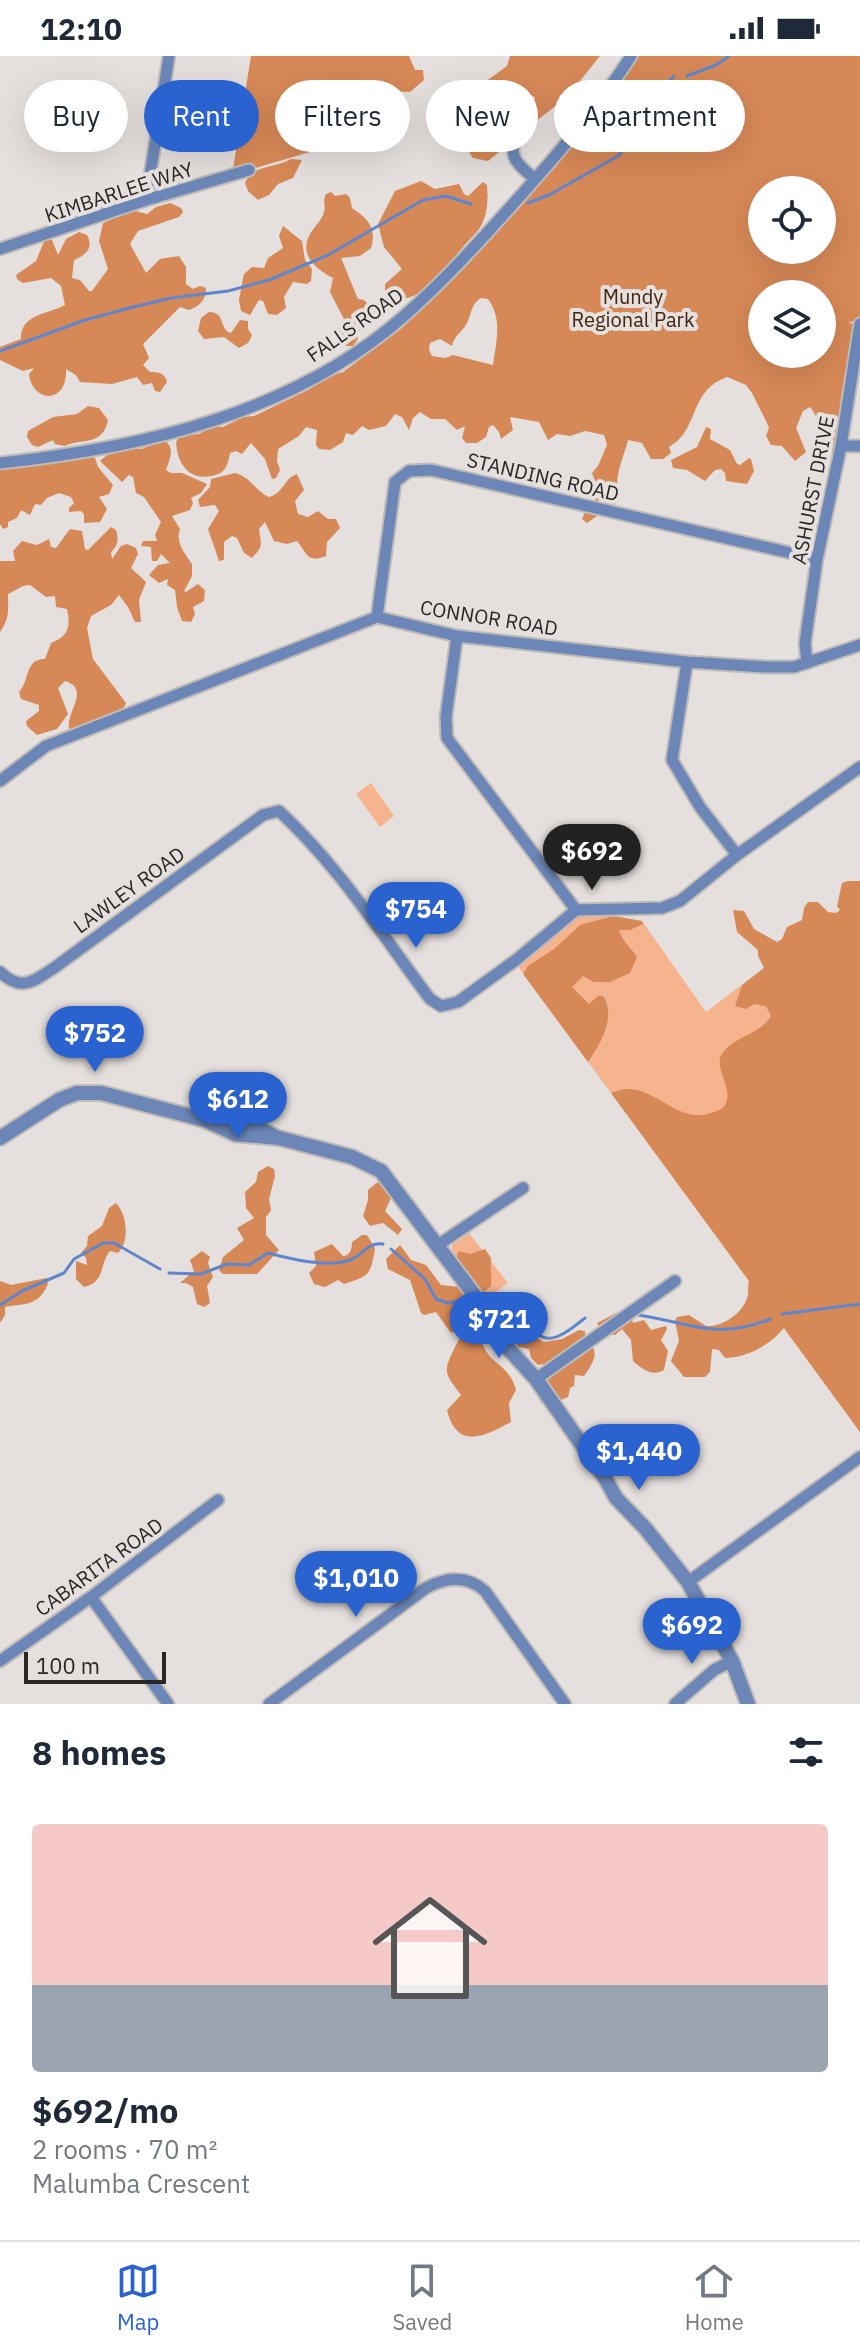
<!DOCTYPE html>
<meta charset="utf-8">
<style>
body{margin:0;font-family:"IBM Plex Sans",sans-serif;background:#f2f2f3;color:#1f2937;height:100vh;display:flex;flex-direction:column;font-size:30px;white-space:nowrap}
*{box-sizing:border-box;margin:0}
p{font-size:26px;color:#747a83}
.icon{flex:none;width:44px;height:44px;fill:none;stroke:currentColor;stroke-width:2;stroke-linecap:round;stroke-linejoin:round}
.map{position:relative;height:1648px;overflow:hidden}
.drawer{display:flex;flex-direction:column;background:#fff;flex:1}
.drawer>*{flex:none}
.banner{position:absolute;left:24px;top:24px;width:812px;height:72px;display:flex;gap:16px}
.controls{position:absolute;left:748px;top:120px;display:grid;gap:16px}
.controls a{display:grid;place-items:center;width:88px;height:88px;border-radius:50%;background:#fff;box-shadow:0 8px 32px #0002;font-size:40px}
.scale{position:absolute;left:24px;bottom:20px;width:142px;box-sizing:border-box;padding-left:8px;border:4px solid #292726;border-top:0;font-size:22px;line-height:28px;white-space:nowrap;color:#292726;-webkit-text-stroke:6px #e5e0dd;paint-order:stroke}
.price{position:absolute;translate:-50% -68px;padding:0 18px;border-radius:28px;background:#2a62cf;color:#fff;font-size:26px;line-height:52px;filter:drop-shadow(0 2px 4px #0008)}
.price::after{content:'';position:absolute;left:50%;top:48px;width:24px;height:18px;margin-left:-12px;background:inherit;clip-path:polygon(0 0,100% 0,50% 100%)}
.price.selected{background:#222;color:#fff}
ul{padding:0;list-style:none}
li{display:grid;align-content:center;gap:16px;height:424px;padding:0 32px}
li+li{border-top:2px solid #e0e1e3}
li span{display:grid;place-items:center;height:248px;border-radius:8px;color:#555}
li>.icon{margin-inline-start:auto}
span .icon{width:144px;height:144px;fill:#fffc;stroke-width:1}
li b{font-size:34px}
h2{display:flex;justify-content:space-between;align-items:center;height:96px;padding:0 32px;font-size:34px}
.chip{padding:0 28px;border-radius:36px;background:#fff;box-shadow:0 8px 32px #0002;font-size:28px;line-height:72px}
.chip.selected{background:#2a62cf;color:#fff}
.status{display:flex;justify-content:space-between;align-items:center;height:56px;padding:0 40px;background:#fff;direction:ltr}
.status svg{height:22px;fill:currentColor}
.dock{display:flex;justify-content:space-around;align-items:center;height:112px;border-top:2px solid #e0e1e3;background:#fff;font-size:22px;color:#747a83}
.dock a{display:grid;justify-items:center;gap:4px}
.dock .selected{color:#2a62cf}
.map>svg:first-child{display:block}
</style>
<div class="status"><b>12:10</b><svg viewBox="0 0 49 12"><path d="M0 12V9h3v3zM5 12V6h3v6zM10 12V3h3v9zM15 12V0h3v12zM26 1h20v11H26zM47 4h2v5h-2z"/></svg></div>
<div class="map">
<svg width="860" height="1648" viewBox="0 0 860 1648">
<rect width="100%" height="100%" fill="#e5e0dd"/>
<!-- green -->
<path fill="#f5b48e" d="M371,727L394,760L380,771L356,738Z
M860,839V1376L514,905L576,854L642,865L706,956Z
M469,1177L508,1227L486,1243L452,1200V1189Z"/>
<!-- forest -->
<path fill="#d78857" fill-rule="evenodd" d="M251,0H409L415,14H423L424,24L410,36L386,35L376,31L370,35L358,56L367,79L232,119Z
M510,0H600L567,41L531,69L535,41L507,36L445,55L507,10Z
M639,0H860V263L848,267L859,268L839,402C810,381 827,372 810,351L803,355L796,372L806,396L795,405L782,390L771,389L766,380L769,371L752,337L746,329L727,321C688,335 700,374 669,391L671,397L663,403H651L642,387L628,384C624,401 613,421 619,438L617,446L587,467L582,463L597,430L592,417L598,410L607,389L604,379L585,375L570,380L557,378L548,384L539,366L510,361L513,374L501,383L499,376L493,369L489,371L486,381L477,387H466L462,382L465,370L457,374L445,363H431L420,356L413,362L409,374L402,361L395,358L386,370L369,374L362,370L353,379L346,377L343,386L330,394L319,393L316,389L317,374L306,371L299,380L278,393L277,405L280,414L276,422L272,423L265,403L251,387L242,398L236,395L230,397C229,403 227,411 223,415C220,418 215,419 211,420C188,425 177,406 176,386L180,380L199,378L213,370L223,371L243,361L254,360L308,334L326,321L343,316L402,272L446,226L455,221L479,188L512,157L514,158L590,70ZM762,134H822V194H762ZM762,238H822V298H762ZM481,242L488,243C503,263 496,286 493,309L453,299L445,302L432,300L429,294L430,287L440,283L452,290C454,279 462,277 467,267C472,256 471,248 481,242Z
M496,69L507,75L496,86L499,96L488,105L473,102L467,93L472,83Z
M291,103L302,104L293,122L278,128L269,139L258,144L248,135L245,127C252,109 276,112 291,103Z
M421,125L435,133L459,128L464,138L468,140L483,126L487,129C488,142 488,154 483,166C479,176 469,183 463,191C448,209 410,264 385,234V228L402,213L384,191L378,168L395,135Z
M331,136L335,140L346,138L350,142L352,152C368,163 377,172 371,192L360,200L341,202L358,243L364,244L375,255L372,267L357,277L358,283L353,290H346L336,281L337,274L345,265L330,236L333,222C317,214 298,199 310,178C314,171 322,164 324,156C326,148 322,146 326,138Z
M170,147L181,152L183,156L179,161L138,175L130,188L146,217L160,203L179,200L186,211V228L193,233L200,230L206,232C206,244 200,250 189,254L180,251L143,288L149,302L143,309L150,316C159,316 165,317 167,326L160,336L155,335L152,327L143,329L137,321L112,328L80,326L76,319L66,313C68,349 32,347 29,318L34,312L23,315L0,304V291L21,283C20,258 49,258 65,249L61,230L51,222L23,227L17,223L16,219L36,205L45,183L52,184L58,199L66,183L79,176L87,179C94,192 86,199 74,204L72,222L80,224L89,235H92L108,213L99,185L103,167L132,154L147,158L156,151Z
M283,170L302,185L305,204L312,213L311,225L307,228L293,226L284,241L286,252L277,259L268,258L263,245L259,244L250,259L241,255L239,244L244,218L252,211L264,212L268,202L283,192L279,180Z
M209,256C225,257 219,268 228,276L231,277L240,264L248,265V273L252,279L248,287L239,292L224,281L204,283L198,275L201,262Z
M88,350L99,352L108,364C103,391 80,382 65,390L55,388L53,384L38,391L32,389L27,381L28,375L53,361L77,358Z
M706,371L711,373L710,383L730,394L737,408L740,409L749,402L751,403L754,415L747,428L726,425L725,417L721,413L715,414L705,425L687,414L673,412L671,404L697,391Z
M163,383C176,392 170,402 166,414L171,417H182L207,428L201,437L191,442L193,447L190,454L172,460L180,473C175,486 185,498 192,508V520L184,535L186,536L198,528L205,534L204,545L193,551L195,558L191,566L182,565L177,551L175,534L167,529L168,523L159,527L149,519L158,509L170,507L161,498L157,505H152L151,491L141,490L143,485H157L155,479L161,466L144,441L136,437L133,421L129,419L122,426L100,405L107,399L125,391L142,393Z
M85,399L95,402L98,411L113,429L109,438L99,441L107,453L100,466L84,467V458L81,455L69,456V452L74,447L71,441L59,437L47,442L41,449L35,448L30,459L21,454L17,462L8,466V471L3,473L0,468V412L68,404Z
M235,417C251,421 255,435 269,441C283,438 284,422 297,418L304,434L295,445L298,458L308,461L318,455L328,463H336L340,472L327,486L326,500C307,508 307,497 297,485L287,488L274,485L265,466L259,473C261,489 264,489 252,502L244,497L237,482L232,480L224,486V504L219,505L208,473L219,455L215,449L200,451L198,444L210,431L211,423Z
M111,471L116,474C119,484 118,489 111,496L112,503L121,490L127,488L136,492L138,498L131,512L146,526L139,544L141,566H135L128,551L119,539L111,549L91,560L87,572L93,603L126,647L122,656L71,686C70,679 68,672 69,666C71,651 88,632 65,625L58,632L68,658L57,673L37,679L27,670L26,665L39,655V649L21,643L19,636C30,625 24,603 45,603L51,587C68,580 71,572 67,553L56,551L55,540L46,541L30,529L23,530L8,538C8,554 10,562 0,576V505H15L13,495L22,485L37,489L49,483L51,491L56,492L70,473L82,475L85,493L88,494Z
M848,825H860V1376L784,1272C770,1289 747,1302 725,1302L719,1294L712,1293L710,1316L705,1321H684L671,1305L679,1285L675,1265L677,1261L689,1259L706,1270C723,1271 744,1257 748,1239C748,1234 748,1229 749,1225L611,1037C616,1035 623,1033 629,1033C658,1034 680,1068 711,1057C717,1055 724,1053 726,1047C733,1031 713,1012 722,998C734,980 761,978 771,960L766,950L754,948L746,953L735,950L742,929L764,912L758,900V894L737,876L733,854L744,855L754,873L777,886L782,883L787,871L802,864L804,852L808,846H818L828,856L836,857L840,854L837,850L842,827Z
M613,860L642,865L643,868L630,874H619C623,887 631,891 637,901L630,917L610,926H594L583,920L572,931L589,948L598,940H603C617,961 600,988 588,1006L523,918L528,910L554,893L580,869Z
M268,1110L274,1113L275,1120L269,1143L271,1154L266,1161V1179L279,1194L257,1218H223L219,1214L223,1201L244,1184L237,1172L254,1162L246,1152L245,1136L256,1126L258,1116Z
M379,1125L393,1138L385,1155L402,1173L398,1179L383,1167L370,1170L363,1160L368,1144V1134Z
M116,1147C127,1158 130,1186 118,1197L110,1195C99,1208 106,1226 84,1231L76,1223V1205L87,1209L86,1202L81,1197L87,1190L88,1180L102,1170L109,1152Z
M362,1179H367L375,1192C371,1219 369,1220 344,1228L338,1224L325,1231L314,1228L309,1217L316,1210L314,1196L332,1188L343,1200C350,1200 352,1193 352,1186Z
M400,1189L411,1204L426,1209L441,1229L461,1231L478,1254L470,1256L462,1252L459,1257L461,1272L451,1277L436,1256L424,1259L421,1257L410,1224L388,1213L386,1203Z
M485,1193L491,1202C490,1211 492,1221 491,1230L481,1238L457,1208V1198L459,1195L470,1198Z
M202,1195L210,1201L208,1207L213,1221L207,1230L210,1247L204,1251L197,1248L193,1231L186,1227H180L194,1215L190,1204Z
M47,1222L48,1228C38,1251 25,1247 5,1251V1259L0,1267V1225L11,1229Z
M618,1256L631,1260L633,1267L644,1264L651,1274L666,1270L667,1273L661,1284L668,1295L664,1314C652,1321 642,1313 633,1305L631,1284L622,1273L615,1279L604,1278L597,1267Z
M472,1271L480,1276C484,1310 508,1304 516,1334L509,1347L511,1366C485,1380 457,1395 447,1354L461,1339C445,1317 442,1317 455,1291C460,1281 462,1277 472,1271Z
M522,1273L544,1286L562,1283L579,1274L585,1275V1280L551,1307L538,1309L531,1302L529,1293L518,1291L515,1286L518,1275Z
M591,1289C600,1299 590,1311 584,1320L575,1319L574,1330L570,1332L568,1341L549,1349L542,1348L537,1340C539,1332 545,1327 548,1320Z"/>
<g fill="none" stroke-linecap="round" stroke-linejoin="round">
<!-- stream -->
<path stroke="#5f86cd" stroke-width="3" d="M687,20L716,9L729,0
M528,147L549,139L618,100L631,85L648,47L674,20
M0,295L85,264L133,251L171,242L228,235L269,224L328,199L423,144L446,140L471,148
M391,1193L425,1223L436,1243L448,1247L471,1243
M169,1217L201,1218L227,1208L249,1209L268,1197C291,1203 327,1212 350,1204C363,1199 367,1186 383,1188
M492,1244L512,1246
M0,1249L22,1235L64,1217L74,1203L103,1187H114L160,1213
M520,1256C542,1293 554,1287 585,1262
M782,1258L860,1248
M638,1259C692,1267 715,1285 770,1263"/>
<!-- minor casing -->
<g stroke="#bfbbb8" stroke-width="15">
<path id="minor" d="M515,83C508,103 521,111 535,123
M146,144L169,0
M0,193L146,144L249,114
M841,390H860
M0,407C142,392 294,357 404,260C444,225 479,186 514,147C556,100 597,53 631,0
M377,561L395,426L409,415L431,414L817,503
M457,580L446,661L447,682L576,854L662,852L680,845L737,799L860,711
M687,606L672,704L700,751L737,799
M807,607L805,587L817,503L841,390L860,268
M0,725L46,690L377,561L457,580L687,606L766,611H794L860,589
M0,916C22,936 32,926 54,912L263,759L279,755C338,809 382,879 430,943L441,950L458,946L516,904L576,854
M438,1189L523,1132
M536,1323L675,1225
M688,1526L860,1401
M91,1541L168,1648
M0,1605L91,1541L218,1444
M269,1648L426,1532C446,1521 467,1519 485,1535L565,1648
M675,1648L714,1614L732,1605"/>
</g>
<!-- tertiary casing -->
<g stroke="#bfbbb8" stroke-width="18">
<path id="tertiary" d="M205,1064L235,1078L279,1082L352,1101L381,1115L503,1277
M0,1082L59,1044L77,1037H101L205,1064L245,1065L276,1081
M498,1272L505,1289L536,1323L605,1422L616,1442L645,1472L688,1526L732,1605L748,1648"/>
</g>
<!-- minor -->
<use href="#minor" stroke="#6c87b7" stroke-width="11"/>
<!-- tertiary -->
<use href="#tertiary" stroke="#6c87b7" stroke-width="14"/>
</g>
<g text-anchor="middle" stroke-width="8" stroke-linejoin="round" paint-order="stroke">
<!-- street labels -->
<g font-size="20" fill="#292726" stroke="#e5e0dd">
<text transform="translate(119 136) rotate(-18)" y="7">KIMBARLEE WAY</text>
<text transform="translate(355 269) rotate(-35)" y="7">FALLS ROAD</text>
<text transform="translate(543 421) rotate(13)" y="7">STANDING ROAD</text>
<text transform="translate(813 434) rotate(-79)" y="7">ASHURST DRIVE</text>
<text transform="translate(489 562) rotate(9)" y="7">CONNOR ROAD</text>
<text transform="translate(129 834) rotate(-36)" y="7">LAWLEY ROAD</text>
<text transform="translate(99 1511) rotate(-36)" y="7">CABARITA ROAD</text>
</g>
<!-- park labels -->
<g font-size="20" fill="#44230f" stroke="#e5e0dd">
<text x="633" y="248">Mundy<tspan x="633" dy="23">Regional Park</tspan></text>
</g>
</g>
</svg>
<div class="controls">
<a><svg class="icon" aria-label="locate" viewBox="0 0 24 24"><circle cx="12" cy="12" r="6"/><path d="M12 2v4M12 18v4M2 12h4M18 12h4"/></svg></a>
<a><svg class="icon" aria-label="layers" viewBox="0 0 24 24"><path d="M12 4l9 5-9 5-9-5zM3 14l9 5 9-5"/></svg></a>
</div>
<div class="scale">100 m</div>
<b class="price selected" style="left:592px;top:836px">$692</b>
<b class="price" style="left:416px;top:894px">$754</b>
<b class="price" style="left:95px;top:1018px">$752</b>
<b class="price" style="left:238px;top:1084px">$612</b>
<b class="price" style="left:499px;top:1304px">$721</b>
<b class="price" style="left:639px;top:1436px">$1,440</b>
<b class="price" style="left:356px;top:1563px">$1,010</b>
<b class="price" style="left:692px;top:1610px">$692</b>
<div class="banner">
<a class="chip">Buy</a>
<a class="chip selected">Rent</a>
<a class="chip">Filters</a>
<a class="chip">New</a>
<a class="chip">Apartment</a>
</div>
</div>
<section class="drawer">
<h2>8 homes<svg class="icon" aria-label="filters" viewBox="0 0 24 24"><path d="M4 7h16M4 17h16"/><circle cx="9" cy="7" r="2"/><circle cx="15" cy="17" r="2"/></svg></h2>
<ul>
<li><span style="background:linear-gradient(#f6c9c9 65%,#9aa5b1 0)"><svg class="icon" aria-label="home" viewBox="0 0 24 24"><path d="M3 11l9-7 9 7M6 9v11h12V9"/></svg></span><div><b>$692/mo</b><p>2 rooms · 70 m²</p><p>Malumba Crescent</p></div></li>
</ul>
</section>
<nav class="dock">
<a class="selected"><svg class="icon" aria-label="map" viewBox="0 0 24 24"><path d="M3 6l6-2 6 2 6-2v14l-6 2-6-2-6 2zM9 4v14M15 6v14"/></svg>Map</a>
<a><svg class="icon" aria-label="saved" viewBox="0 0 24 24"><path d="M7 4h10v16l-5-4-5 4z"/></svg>Saved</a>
<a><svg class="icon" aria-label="home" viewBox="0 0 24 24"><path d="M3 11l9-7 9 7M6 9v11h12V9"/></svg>Home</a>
</nav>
